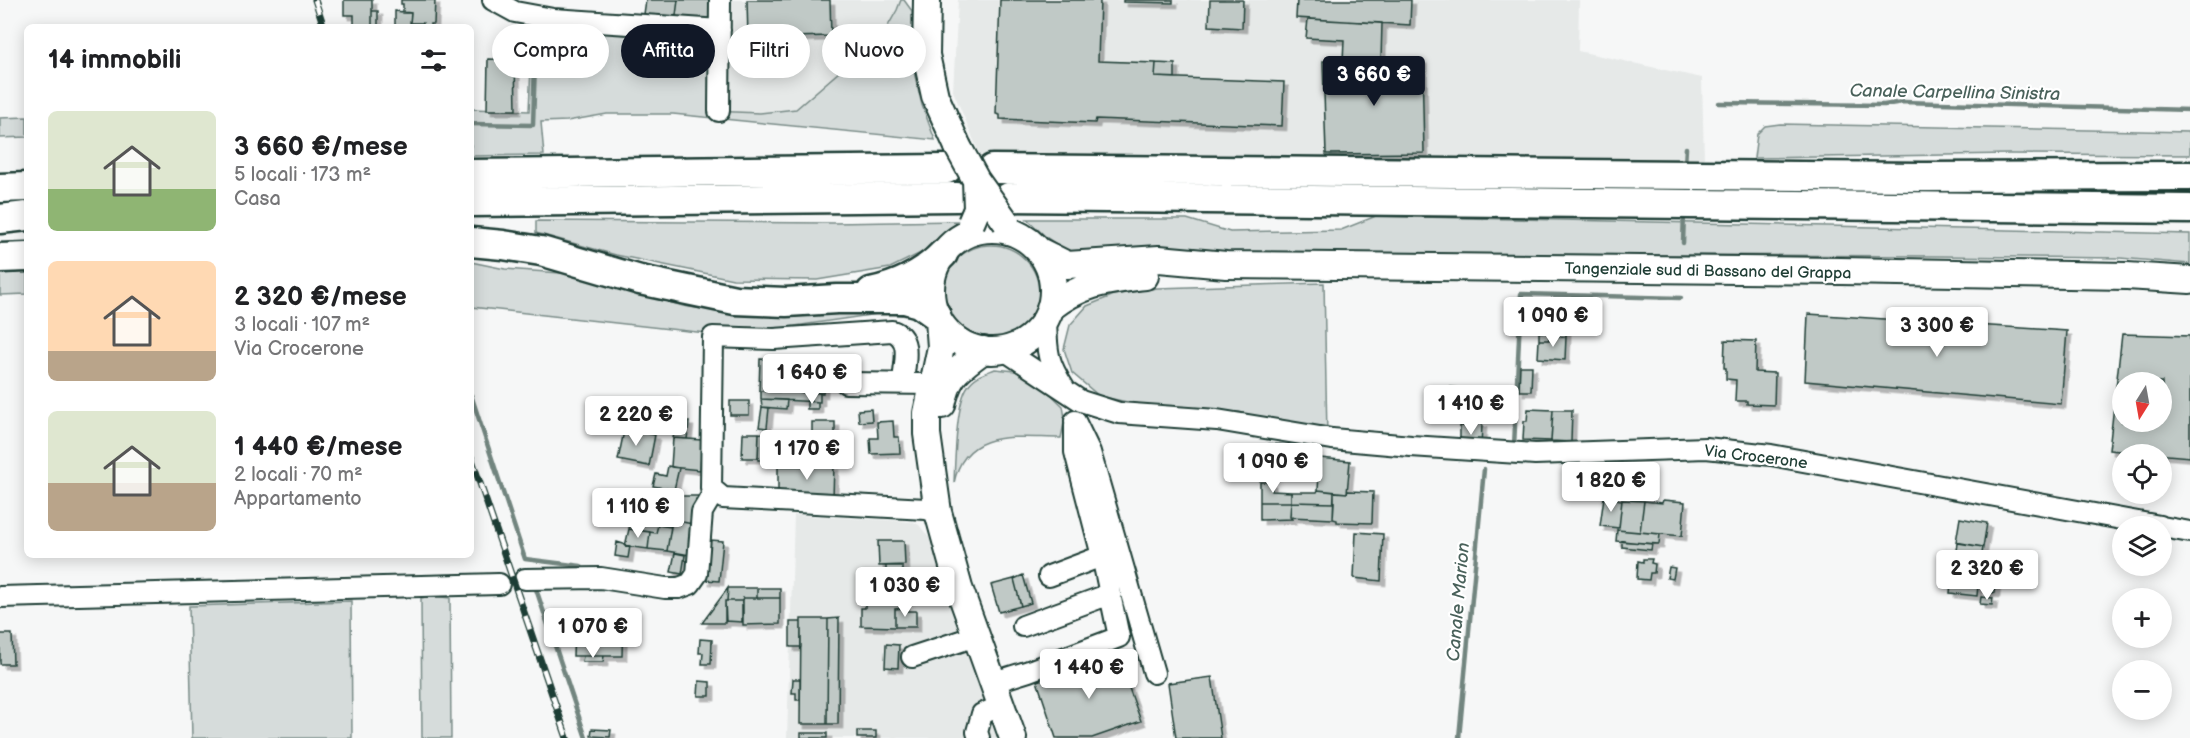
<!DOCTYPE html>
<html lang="it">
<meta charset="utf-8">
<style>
body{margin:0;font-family:"Balsamiq Sans",sans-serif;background:#f2f2f2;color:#202124;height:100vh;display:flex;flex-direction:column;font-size:22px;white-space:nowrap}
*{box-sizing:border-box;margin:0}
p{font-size:20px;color:#757577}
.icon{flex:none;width:33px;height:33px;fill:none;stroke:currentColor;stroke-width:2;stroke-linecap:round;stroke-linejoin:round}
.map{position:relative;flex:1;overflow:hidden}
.drawer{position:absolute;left:24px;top:24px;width:450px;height:534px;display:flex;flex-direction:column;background:#fff;border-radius:9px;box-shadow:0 3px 15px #0003}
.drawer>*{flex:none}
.hud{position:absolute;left:492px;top:24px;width:570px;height:54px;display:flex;gap:12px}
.needle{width:39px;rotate:191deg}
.buttons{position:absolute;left:2112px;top:372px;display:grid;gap:12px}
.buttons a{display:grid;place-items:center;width:60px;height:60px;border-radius:50%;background:#fff;box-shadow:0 3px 15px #0003;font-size:30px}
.price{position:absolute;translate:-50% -51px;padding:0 14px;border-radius:6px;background:#fff;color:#222;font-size:20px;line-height:39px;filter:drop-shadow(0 2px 3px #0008)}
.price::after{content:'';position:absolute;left:50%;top:36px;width:18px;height:14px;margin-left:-9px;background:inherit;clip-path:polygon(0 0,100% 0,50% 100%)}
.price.selected{background:#111827;color:#fff}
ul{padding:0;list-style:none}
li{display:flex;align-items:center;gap:18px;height:150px;padding:0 24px}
li span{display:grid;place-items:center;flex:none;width:168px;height:120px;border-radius:9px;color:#555}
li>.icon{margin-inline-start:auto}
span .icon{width:72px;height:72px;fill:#fffc;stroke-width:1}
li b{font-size:26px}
h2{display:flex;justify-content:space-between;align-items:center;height:72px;padding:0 24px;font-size:26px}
.tag{padding:0 21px;border-radius:27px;background:#fff;box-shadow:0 3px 15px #0003;font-size:21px;line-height:54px}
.tag.selected{background:#111827;color:#fff}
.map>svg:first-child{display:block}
</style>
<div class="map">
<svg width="2190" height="738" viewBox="0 0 2190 738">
<defs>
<filter id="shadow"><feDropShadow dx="4.5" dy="4.5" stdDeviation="0" flood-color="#0004"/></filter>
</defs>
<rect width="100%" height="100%" fill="#f6f7f7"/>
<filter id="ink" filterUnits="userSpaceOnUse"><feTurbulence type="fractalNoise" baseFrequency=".0167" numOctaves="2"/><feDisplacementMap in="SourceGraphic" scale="12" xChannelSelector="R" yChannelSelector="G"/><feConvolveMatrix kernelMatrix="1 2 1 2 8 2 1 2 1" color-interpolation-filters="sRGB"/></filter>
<g filter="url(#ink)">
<!-- built -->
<path fill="#e6e9e8" d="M728,0H901L897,10L884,33L796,109L760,113L728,112Z
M958,0H1579L1578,51L1702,78L1704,161L980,155L953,91Z
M794,515L887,520L914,522L919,525L931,540L937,553L951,605L998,738H787Z"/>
<!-- green -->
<path fill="#d6dcdb" stroke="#7a8c88" stroke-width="1.5" d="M901,0H904L912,11L913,68L922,105L935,140L673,114H607L567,121L541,122L544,155L471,156V109L529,111L533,22L709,37L711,111L760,113L796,109L884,33L897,10Z
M27,117V137L0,138V118Z
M1780,124L2190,132V155L2009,154L1754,158L1757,134L1765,126Z
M1376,216L2190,234V264L2120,258L1938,256L1169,253L1071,254L1046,237L1027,219H1187L1230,232L1341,230Z
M536,221L833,223L959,221L933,247L890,268L817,280L733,279L616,255L536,233Z
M943 293a48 48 0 1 1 96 0a48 48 0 1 1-96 0Z
M471,262L505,269L574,274L683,306L744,315H811L869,310L910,312L908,316L884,313L774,329L706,333L471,307Z
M27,272V294L0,295V274Z
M1324,283L1327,436L1239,412L1155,408L1099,396L1072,373L1064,349L1070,325L1087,306L1114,295L1157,288Z
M995,369L1016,371L1036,380L1063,406L1065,418L1061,438C1017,438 965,427 954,483C955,460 956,402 968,386C974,376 985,373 995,369Z
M433,596L450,598L451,738H422L421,598Z
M351,601L352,738H192L189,606Z"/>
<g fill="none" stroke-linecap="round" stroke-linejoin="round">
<!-- stream -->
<path stroke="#72857f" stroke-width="4.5" d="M1719,103L1884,105L1902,102L2190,110
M471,124L533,125L536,30
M1685,165L1686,148
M1683,243L1684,213
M471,395L525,559L581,566
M1512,447H1514L1521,294L1681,298
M537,586H535L586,738
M1459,738L1484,469"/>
</g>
<!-- building -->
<path fill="#c0c9c6" stroke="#1f3d34" stroke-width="1.5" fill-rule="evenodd" filter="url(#shadow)" d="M344,0H372V27H354V15H344Z
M401,0H435L434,24H430V27H423V23H410L411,13H403V4H401Z
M646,0H678L675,23L643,21Z
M678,0H713V26L675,23Z
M747,0H830L831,36L748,38Z
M1000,0H1100L1098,61L1156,63L1155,77L1284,82L1282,126L1096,119L1095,123L1000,119V115L996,114Z
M1123,0H1173V3L1123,2Z
M1210,0H1243L1242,28L1209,26Z
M1297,0H1411L1410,25L1296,18Z
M372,11H378V27H372Z
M395,11L411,13L410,23H412V27H395Z
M1308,19L1382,23L1381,60L1343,61L1344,40L1306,38Z
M727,39L743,52L744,63L727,50Z
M488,59L515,60L516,110H487Z
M1422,60L1424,153L1326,154L1323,61Z
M1156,63L1175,64V78L1155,77Z
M1808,314L2067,331L2061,404L1805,381Z
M1551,329L1566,330V337L1549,336V340H1539V332H1551Z
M2122,334L2190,336V457L2109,450ZM2122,382H2162V422H2122Z
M1549,336L1566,337L1565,360L1538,358L1539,340H1549Z
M1725,340L1756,341L1755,372L1775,373L1774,405L1747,404V401H1735L1736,380L1726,379V368H1724Z
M760,359L824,362L823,393L759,391Z
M1520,366H1532L1531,391H1519Z
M1448,387L1472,389L1471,403L1455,402L1446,407Z
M761,391L820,393V402L761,399Z
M761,399L787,400L786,409L762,407Z
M730,401H749V415H730Z
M807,401L818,402V409H807Z
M762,407L769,408L767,428L759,427Z
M871,409L872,421L859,422L858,410Z
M1528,409L1553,410L1551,441L1523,440L1524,421H1527Z
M1553,410H1572L1571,442L1551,441Z
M677,421L689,422L687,439L673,438Z
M893,421L894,437H899L900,453L871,454L870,438H878L877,422Z
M812,422H835V441H812Z
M1469,422L1482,423L1481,450L1460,448V426H1469Z
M625,426L641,429L640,432L655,435L649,466L618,460Z
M743,433H759L758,458H742Z
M759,433L780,434V460H758Z
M673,438L702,440L700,470L671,467Z
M1269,444L1289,445V450L1309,451L1308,466L1267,462Z
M1320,458L1350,461L1347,493L1318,490Z
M668,466L679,468L674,490L653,486L656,474L666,476Z
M778,466H834L833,498L778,493Z
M1260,482H1271L1272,491L1291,492V502H1260Z
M1318,490L1334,492V503L1291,502V492H1317Z
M654,491L663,493L659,520L649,518Z
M1348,491L1373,492L1372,523L1337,522V520L1333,519L1334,492L1347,493Z
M681,496H700L698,525L672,520L673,513L681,515Z
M1604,497L1622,500L1619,528L1600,526Z
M1622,500L1644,501L1640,532L1617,530V528H1619Z
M1663,500L1685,502L1682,536L1640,532L1644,501L1662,503Z
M1260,502H1291L1290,517L1292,519L1260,520Z
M1291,502L1334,503L1333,519L1290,517Z
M631,515L672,520L671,527L658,525L656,533L629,529Z
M1960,518L1987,523L1983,547L1956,542Z
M672,520L698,525L696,556L667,551Z
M658,525L671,527L667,551L648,549L650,532L656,533Z
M629,529L650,532L648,549L625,546Z
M1617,530L1660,534L1659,544L1616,541Z
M1356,532L1383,534L1381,581L1354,578Z
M710,540L723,541L719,581L705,580Z
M878,541H904L905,565L879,566Z
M1622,541L1652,544L1651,550L1622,547Z
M617,542L630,546L628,558L615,556Z
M1958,543L1983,547L1980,567L1966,564L1967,560L1956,558Z
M675,553L685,555L682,574L671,572Z
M1643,559H1652L1651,563L1655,564L1654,573H1650L1649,580L1637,579L1638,561L1643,562Z
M886,566H902V577H886Z
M1669,567L1675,568L1673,579L1667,578Z
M1991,571L1997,572L1995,593L1986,592L1988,576H1991Z
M1952,572L1979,575L1977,596L1950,593Z
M1023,575L1031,603L1021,606L1014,579Z
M1014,579L1021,606L999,612L991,585Z
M728,588H757V598H743L742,601H727Z
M728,588L727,601H725V623H702Z
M757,588H780V598H757Z
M865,594L905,595V608L895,609V627L861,626V608H865Z
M1981,597L1993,598L1992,605L1980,604Z
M743,598H780V624L743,625Z
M725,601H742V622L726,621Z
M905,608V611H916V627H895V609Z
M594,612H608L607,618H623L622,656H573L574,628H589V638H594Z
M839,618L838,724H827L828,619Z
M801,619H828L827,724H800Z
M790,622H801V647H790Z
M0,634H12L13,664H0Z
M700,639L712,640L711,664H702L703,653H699Z
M886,644L899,645L898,668L885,667Z
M1117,655L1141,721L1092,738H1056L1037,681Z
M583,656H604L603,662H582Z
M1212,677L1221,738H1176L1168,683Z
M793,679H800V700H796V693H792Z
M699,681L710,682V696H698Z
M592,729L611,730L610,737L591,736Z
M857,731H876V738H857Z
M801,733H827V738H801Z"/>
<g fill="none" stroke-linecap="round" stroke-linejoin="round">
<!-- minor casing -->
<g stroke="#1f3d34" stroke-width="24">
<path id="minor" d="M493,0L515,12L553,19L720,30
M719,111L720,0
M1046,319C1047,350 1046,360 1064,388
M1004,350L1081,401L1119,413L1217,420L1332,439L1411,446L1535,454L1706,448L1771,455L2160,526
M903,382C904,365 913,338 892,331L774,339L713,337L711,488L723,498L926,509L938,512
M846,383L933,384
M1075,421L1090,452L1154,673
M1075,424V452L1102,556
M2162,527L2190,532
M525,579L601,578L665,588H679L690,584L697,574L702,512L714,492
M0,597L499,584
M1023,626L1110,594
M912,657L976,636
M994,682L1029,671L1119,637L1102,556L1049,576
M979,738L977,732L982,714L1002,705"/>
</g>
<!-- major casing -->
<g stroke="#1f3d34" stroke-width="30">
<path id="major" d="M927,0L926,55L935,96L958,147
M931 290a61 61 0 1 1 122 0a61 61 0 1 1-122 0Z
M1039,251L1067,265L1159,259L1226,265L1841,271L2127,276L2190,280
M1050,308C1082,283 1106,281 1145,276
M939,320L941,347L927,413V434L938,512L959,588L1013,738
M942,405C949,372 958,370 983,350"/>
</g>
<!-- highway casing -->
<g stroke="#1f3d34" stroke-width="33">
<path id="highway" d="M992,169L1923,177L2190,176
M471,174L947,169
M0,188L27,187
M1009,197L2190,209
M471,202L957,197
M0,219L27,216
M471,242L503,245L541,251L640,280L735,300L786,302L837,299H905L919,303L936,315
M0,258L27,257
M871,292C899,286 924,274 943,254"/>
</g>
<!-- minor -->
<use href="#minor" stroke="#fff" stroke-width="20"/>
<!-- major -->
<use href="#major" stroke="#fff" stroke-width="26"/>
<!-- highway -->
<use href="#highway" stroke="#fff" stroke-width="28"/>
<!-- rail casing -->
<g stroke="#1f3d34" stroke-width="7">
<path id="rail" d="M315,0L324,27
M471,457L567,738"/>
</g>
<!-- rail -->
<use href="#rail" stroke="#fff" stroke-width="4.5" stroke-dasharray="14" stroke-linecap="butt"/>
<!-- major-bridge casing -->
<g stroke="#1f3d34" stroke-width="30" stroke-linecap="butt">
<path id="major-bridge" d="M958,147L976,180L1006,222
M971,223L977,209L976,180"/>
</g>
<!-- major-bridge -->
<use href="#major-bridge" stroke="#fff" stroke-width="26"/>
</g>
</g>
<g text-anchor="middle" stroke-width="4.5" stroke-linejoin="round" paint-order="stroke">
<!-- street labels -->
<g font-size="16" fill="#1f3d34" stroke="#fff">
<text transform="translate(1708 270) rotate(1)" y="6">Tangenziale sud di Bassano del Grappa</text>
<text transform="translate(1756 456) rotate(7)" y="6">Via Crocerone</text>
</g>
<!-- water labels -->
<g font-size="18" font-style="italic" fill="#49615a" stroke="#fff">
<text transform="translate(1955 92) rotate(1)" y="6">Canale Carpellina Sinistra</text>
<text transform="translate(1458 602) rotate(-85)" y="6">Canale Marion</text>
</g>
</g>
</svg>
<div class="buttons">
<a><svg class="needle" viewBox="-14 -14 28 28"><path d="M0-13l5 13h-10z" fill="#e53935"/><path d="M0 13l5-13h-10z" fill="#757577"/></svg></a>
<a><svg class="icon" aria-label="locate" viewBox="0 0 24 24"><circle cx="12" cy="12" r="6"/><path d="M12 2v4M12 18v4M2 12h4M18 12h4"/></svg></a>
<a><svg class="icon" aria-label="layers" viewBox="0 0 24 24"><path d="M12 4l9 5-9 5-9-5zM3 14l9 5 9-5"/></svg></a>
<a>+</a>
<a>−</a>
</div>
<b class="price selected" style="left:1374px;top:107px">3 660 €</b>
<b class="price" style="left:1553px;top:348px">1 090 €</b>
<b class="price" style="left:1937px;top:358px">3 300 €</b>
<b class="price" style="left:812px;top:405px">1 640 €</b>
<b class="price" style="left:1471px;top:436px">1 410 €</b>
<b class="price" style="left:636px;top:447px">2 220 €</b>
<b class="price" style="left:807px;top:481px">1 170 €</b>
<b class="price" style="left:1273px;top:494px">1 090 €</b>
<b class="price" style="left:1611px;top:513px">1 820 €</b>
<b class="price" style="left:638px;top:539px">1 110 €</b>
<b class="price" style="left:1987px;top:601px">2 320 €</b>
<b class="price" style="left:905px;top:618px">1 030 €</b>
<b class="price" style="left:593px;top:659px">1 070 €</b>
<b class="price" style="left:1089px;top:700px">1 440 €</b>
<div class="hud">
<a class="tag">Compra</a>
<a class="tag selected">Affitta</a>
<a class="tag">Filtri</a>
<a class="tag">Nuovo</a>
</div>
<section class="drawer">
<h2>14 immobili<svg class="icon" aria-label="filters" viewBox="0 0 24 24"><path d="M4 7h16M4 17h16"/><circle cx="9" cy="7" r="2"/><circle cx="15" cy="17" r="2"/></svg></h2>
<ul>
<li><span style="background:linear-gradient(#dfe7d0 65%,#8fb573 0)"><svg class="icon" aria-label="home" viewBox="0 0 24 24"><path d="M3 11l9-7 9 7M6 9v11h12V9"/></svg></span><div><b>3 660 €/mese</b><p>5 locali · 173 m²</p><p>Casa</p></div></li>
<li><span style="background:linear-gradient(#ffd9b3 75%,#b9a48a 0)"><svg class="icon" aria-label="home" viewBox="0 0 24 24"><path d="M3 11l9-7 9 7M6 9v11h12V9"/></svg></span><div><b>2 320 €/mese</b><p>3 locali · 107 m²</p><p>Via Crocerone</p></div></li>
<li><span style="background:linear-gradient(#dfe7d0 60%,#b9a48a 0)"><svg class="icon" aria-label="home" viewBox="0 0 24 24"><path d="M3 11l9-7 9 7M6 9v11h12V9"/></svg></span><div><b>1 440 €/mese</b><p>2 locali · 70 m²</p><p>Appartamento</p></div></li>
</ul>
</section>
</div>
